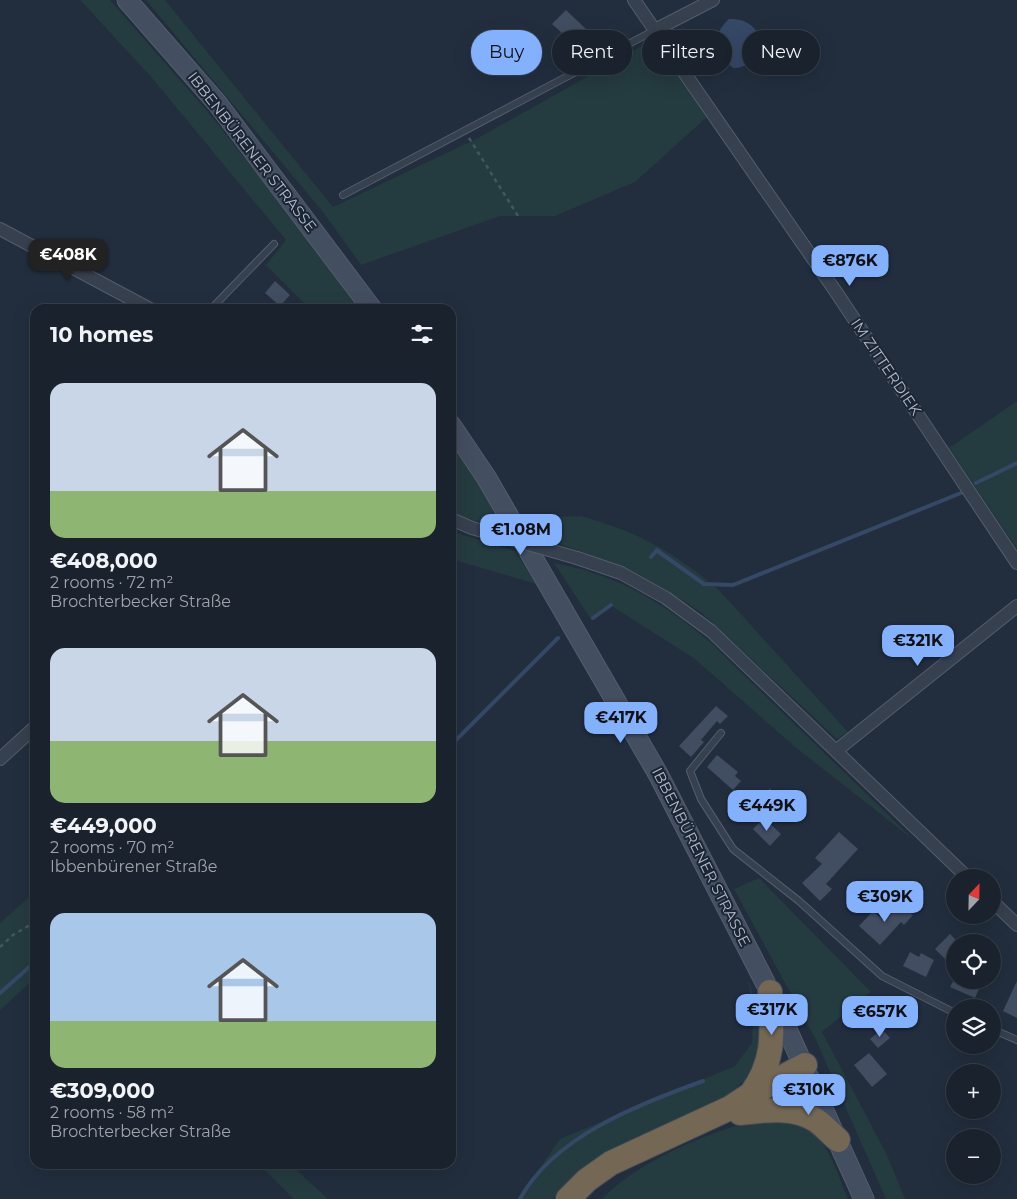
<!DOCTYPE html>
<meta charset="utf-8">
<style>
body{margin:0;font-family:Montserrat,sans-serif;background:#272f3a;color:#f1f3f6;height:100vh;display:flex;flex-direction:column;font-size:19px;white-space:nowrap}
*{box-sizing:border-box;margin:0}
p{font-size:16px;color:#9fa4aa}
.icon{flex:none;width:28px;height:28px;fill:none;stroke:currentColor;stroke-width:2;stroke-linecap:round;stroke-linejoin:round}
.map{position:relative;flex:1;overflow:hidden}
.details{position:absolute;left:30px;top:304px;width:426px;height:865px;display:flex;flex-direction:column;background:#1a222e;border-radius:15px;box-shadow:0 5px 20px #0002,0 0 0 1px #383f4a}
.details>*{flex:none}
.guide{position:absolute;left:471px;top:30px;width:470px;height:45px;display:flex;gap:10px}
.needle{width:32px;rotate:22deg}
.fabs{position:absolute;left:946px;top:869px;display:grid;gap:10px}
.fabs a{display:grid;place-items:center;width:55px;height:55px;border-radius:50%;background:#1a222e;box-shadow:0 5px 20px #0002,0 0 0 1px #383f4a;font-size:25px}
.price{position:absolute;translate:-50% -42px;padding:0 11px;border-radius:10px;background:#83b1fd;color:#111;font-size:16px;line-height:32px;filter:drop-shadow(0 1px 2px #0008)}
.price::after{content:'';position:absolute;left:50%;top:30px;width:15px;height:11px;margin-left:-8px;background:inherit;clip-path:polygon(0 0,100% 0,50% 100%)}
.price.on{background:#222;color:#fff}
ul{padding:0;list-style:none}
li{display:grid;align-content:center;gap:10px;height:265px;padding:0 20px}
li span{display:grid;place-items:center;height:155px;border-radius:15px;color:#555}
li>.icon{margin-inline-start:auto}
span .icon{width:90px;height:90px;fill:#fffc;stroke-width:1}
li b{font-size:21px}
h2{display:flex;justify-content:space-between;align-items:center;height:60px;padding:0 20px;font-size:21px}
.tag{padding:0 18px;border-radius:22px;background:#1a222e;box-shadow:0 5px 20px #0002,0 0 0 1px #383f4a;font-size:18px;line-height:45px}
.tag.on{background:#83b1fd;color:#111}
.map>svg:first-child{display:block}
</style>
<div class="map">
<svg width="1017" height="1199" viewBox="0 0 1017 1199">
<rect width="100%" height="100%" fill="#222e3e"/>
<!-- green -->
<path fill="#243b3f" d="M80,0H110L207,111L292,217L358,309H310L266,265L286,240L152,78Z
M146,0H165L333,207L478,138L649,42L659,45L707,117L635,182L555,216H500L361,265L323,212Z
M1017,401V549L949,448Z
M451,441L479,481L502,529L451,513Z
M581,516C641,533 670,550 718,589L848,732L837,739L703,614L684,601L621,566L543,538L535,526L557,517Z
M451,531L515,551L536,584L451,559Z
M554,563C618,575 661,601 710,642L915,841L795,747L695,659L610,605L590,618Z
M759,878L871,992L822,1032L887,1155L905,1199H886L815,1038L734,889Z
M28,898L35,905V978L0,1010V923Z
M748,980L758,1009L764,1041L751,1074L726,1098L605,1152L552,1199H518L560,1139L735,1066L752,1043L753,1009Z
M757,1120C769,1121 784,1120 796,1123C827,1132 837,1173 848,1199H602C637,1162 707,1132 757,1120Z
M259,1164H290L328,1199H294Z"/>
<!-- water -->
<path fill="#354866" d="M729,19C745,19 753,24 761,38C762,55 749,68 733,68C715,51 710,37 729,19Z"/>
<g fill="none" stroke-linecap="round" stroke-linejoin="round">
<!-- stream -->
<path stroke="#354866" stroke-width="4" d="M976,483L1017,463
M651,557L657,550L659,552L704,584L733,585L961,493
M593,618L611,605
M451,745L558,638
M0,993L35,962
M520,1199C553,1137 639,1104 703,1081"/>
</g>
<!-- building -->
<path fill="#414d60" d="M566,10L587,30L574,44L552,24Z
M275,281L290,295L280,306L265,293Z
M716,706L728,716L720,724L717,721L701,740L704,742L691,757L679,746Z
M717,755L738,772L735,776L741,781L733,790L707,767Z
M770,788L778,803L769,813L757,803Z
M764,818L781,834L770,846L753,829Z
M839,832L858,849L826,884L832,889L820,901L802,883L822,864L815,858Z
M899,902L913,915L904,925L901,922L880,945L859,926L873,911L883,920Z
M950,934L955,939V969L935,949Z
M910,952L919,957L921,953L934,960L926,977L903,966Z
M954,980H971L981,984L975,998L950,987Z
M1017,981V1018L1003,1011Z
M882,1029L890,1038L878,1048L870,1039Z
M869,1053L887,1074L872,1087L854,1065Z"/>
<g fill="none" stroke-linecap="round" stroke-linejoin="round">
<!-- lane casing -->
<g stroke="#545d6c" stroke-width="8">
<path id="lane" d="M343,195L655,30
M211,309L274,244
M721,733L690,771L701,799L733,849L799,901L882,976L955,1013
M992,1029L1017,1040"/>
</g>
<!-- street casing -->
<g stroke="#545d6c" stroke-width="14">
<path id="street" d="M634,0L836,292L1017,563
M655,30L713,0
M0,229L150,309
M451,519L472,528
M577,558L621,573L666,598L711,631L968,878
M837,750L1017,606
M0,759L35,727
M992,901L1017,925"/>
</g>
<!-- secondary casing -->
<g stroke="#545d6c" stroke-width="21">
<path id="secondary" d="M127,0L217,103L372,309
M451,425L486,477L658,774L770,992L864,1199"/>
</g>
<!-- highway casing -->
<g stroke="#414a59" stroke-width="26">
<path id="highway" d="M751,1094C776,1060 772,1031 770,992
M740,1113C764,1110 796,1106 817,1121C825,1127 831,1134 838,1140
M568,1199L587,1180L611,1163L730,1108L751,1094L805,1065"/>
</g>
<!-- path -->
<path stroke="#42585c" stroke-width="2.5" stroke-dasharray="4 4" stroke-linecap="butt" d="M469,138L518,216
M0,947L13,935L35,922"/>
<!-- lane -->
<use href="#lane" stroke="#36404e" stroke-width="6"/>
<!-- street -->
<use href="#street" stroke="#36404e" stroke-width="12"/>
<!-- secondary -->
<use href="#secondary" stroke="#444e61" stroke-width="19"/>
<!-- highway -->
<use href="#highway" stroke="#746753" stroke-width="24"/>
<!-- street-bridge casing -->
<g stroke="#545d6c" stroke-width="14" stroke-linecap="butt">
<path id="street-bridge" d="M472,528L577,558"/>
</g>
<!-- street-bridge -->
<use href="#street-bridge" stroke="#36404e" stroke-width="12"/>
</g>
<g text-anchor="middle" stroke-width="4" stroke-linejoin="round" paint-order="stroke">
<!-- street labels -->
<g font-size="15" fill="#b2bac9" stroke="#1b2533">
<text transform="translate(252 152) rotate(52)" y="5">IBBENBÜRENER STRASSE</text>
<text transform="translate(886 367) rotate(56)" y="5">IM ZITTERDIEK</text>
<text transform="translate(701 857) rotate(63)" y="5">IBBENBÜRENER STRASSE</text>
</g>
</g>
</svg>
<div class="fabs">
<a><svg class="needle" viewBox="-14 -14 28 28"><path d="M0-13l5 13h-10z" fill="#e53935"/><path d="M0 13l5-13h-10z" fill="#9fa4aa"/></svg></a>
<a><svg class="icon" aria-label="locate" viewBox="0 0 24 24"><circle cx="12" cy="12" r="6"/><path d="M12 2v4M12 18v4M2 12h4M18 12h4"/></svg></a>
<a><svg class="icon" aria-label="layers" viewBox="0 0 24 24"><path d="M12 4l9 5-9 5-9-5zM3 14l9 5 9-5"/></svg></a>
<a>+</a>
<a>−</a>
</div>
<b class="price on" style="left:68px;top:281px">€408K</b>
<b class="price" style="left:850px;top:287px">€876K</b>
<b class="price" style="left:521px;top:556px">€1.08M</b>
<b class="price" style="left:918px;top:667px">€321K</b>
<b class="price" style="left:621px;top:744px">€417K</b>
<b class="price" style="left:767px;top:832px">€449K</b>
<b class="price" style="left:885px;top:923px">€309K</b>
<b class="price" style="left:772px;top:1036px">€317K</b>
<b class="price" style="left:880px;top:1038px">€657K</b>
<b class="price" style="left:809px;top:1116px">€310K</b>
<div class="guide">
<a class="tag on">Buy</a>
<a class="tag">Rent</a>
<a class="tag">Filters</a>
<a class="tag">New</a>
</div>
<section class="details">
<h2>10 homes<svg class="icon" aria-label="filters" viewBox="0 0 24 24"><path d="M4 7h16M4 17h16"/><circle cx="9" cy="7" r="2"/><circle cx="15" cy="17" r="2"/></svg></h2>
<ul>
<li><span style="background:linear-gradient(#c9d6e8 70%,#8fb573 0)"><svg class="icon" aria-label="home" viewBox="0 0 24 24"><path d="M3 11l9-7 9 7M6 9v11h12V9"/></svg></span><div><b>€408,000</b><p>2 rooms · 72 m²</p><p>Brochterbecker Straße</p></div></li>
<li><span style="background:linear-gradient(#c9d6e8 60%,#8fb573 0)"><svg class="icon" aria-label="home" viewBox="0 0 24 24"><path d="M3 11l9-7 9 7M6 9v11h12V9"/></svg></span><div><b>€449,000</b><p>2 rooms · 70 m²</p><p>Ibbenbürener Straße</p></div></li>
<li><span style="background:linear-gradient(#a9c7e8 70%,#8fb573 0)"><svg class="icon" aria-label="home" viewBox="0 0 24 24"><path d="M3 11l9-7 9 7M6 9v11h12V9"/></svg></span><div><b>€309,000</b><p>2 rooms · 58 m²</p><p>Brochterbecker Straße</p></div></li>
</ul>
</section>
</div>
